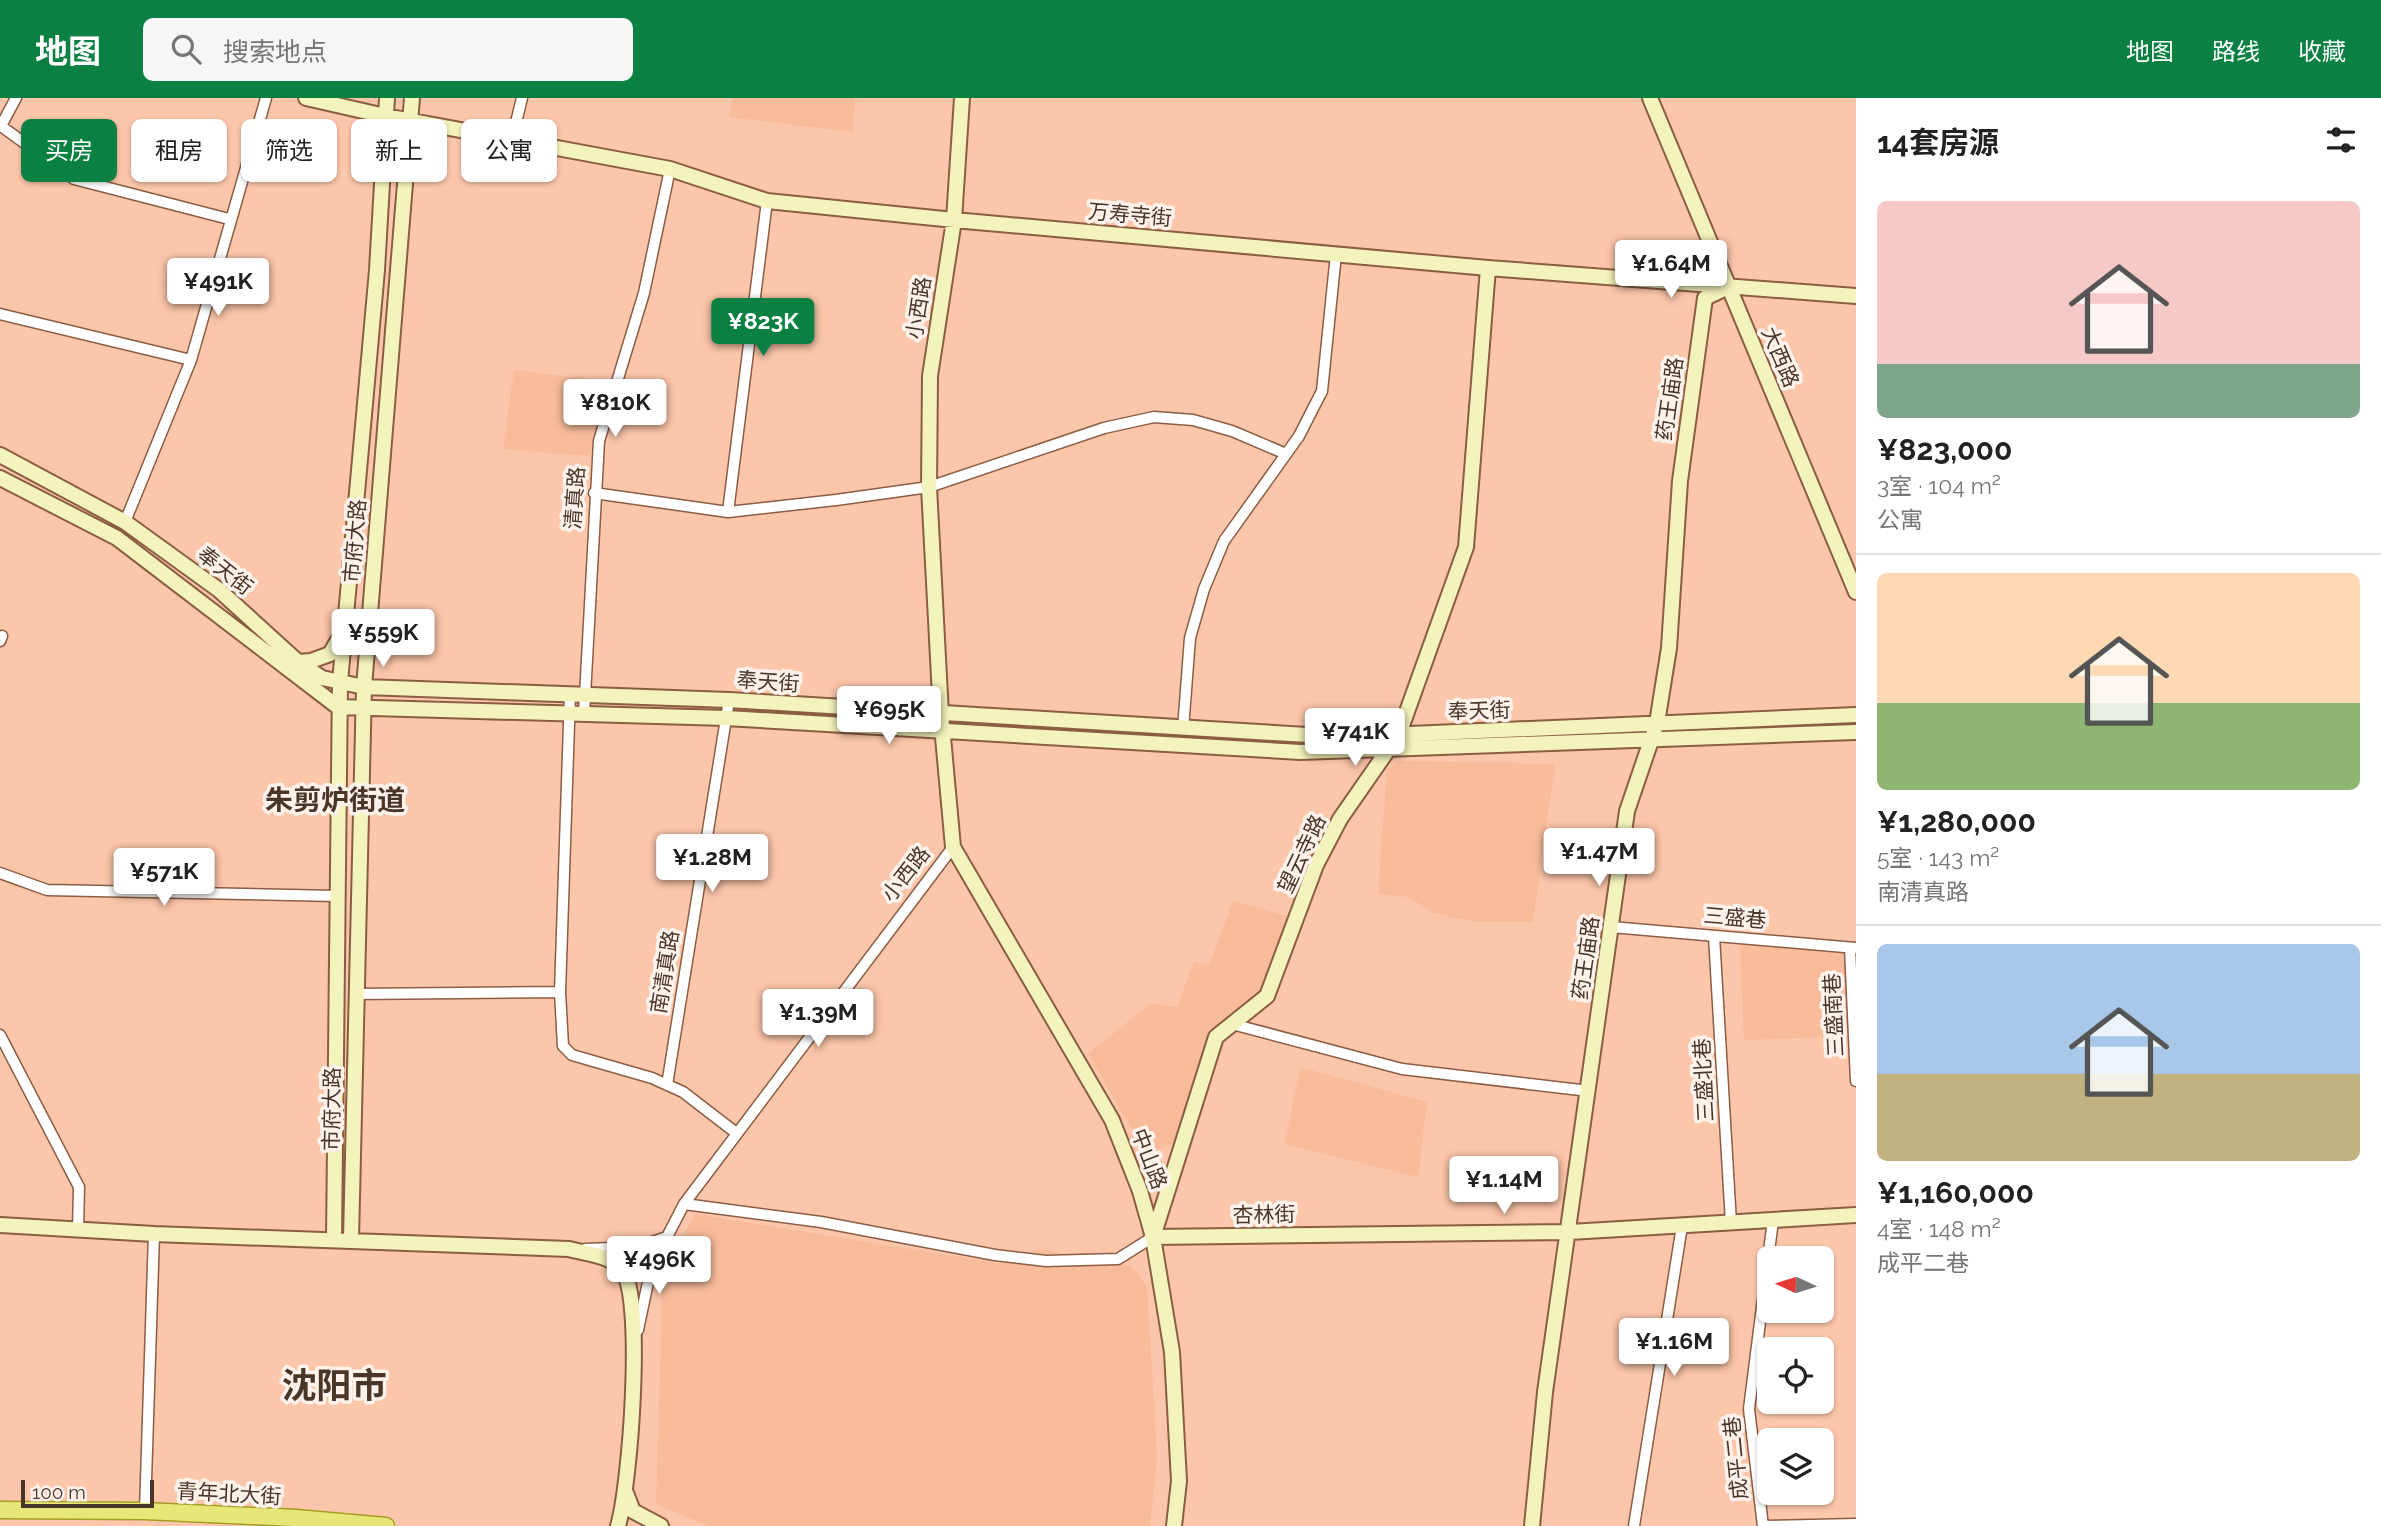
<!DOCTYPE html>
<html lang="zh">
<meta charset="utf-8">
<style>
body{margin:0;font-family:Raleway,"Noto Sans SC",sans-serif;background:#f6f6f6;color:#222;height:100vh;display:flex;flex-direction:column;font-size:26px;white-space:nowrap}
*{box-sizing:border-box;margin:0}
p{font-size:23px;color:#767676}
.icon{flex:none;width:38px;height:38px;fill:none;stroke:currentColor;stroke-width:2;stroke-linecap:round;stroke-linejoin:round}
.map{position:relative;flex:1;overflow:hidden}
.sheet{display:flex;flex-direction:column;background:#fff;width:525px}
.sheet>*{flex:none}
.banner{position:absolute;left:21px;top:21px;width:665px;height:63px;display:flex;gap:14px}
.needle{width:46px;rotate:274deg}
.buttons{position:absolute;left:1757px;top:1148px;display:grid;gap:14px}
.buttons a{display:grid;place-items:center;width:77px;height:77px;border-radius:10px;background:#fff;box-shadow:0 2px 5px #0004;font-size:35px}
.scale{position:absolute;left:21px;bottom:18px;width:133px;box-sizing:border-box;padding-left:7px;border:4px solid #4a3529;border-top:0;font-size:19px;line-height:24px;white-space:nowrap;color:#4a3529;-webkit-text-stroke:5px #fdf2ec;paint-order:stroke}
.price{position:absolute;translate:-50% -60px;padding:0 16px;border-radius:7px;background:#fff;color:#222;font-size:23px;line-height:46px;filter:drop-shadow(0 2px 4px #0008)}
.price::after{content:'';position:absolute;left:50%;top:42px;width:21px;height:16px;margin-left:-10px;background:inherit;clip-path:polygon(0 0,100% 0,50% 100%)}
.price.active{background:#0b8043;color:#fff}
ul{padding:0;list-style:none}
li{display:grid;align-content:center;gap:14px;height:371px;padding:0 21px}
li+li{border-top:2px solid #e0e0e0}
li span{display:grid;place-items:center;height:217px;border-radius:10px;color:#555}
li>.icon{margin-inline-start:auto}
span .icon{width:126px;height:126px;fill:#fffc;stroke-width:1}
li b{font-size:30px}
h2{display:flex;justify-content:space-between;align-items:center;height:84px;padding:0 21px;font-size:30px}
.pill{padding:0 24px;border-radius:10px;background:#fff;box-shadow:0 2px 5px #0004;font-size:24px;line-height:63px}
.pill.active{background:#0b8043;color:#fff}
header{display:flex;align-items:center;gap:42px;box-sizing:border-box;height:98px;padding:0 35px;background:#0b8043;color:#fff}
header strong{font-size:33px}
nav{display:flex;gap:38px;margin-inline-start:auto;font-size:24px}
.search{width:490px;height:63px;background:#f6f6f6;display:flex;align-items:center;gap:18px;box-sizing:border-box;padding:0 24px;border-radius:10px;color:#767676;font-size:26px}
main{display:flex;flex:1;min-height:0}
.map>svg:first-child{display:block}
</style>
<header>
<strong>地图</strong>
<div class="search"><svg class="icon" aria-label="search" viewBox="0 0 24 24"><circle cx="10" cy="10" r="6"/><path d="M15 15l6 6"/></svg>搜索地点</div>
<nav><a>地图</a><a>路线</a><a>收藏</a></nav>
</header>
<main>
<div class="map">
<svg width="1856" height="1428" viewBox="0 0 1856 1428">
<rect width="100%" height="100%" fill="#fcc6aa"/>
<!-- built -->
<path fill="#f8bc9b" d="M732,0H855L853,34L729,19Z
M514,272L610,284L590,358L503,351Z
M1400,663L1555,666L1533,824H1477L1433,815L1409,799L1378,796L1387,671Z
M1233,803L1290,819L1263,896L1217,931L1176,1045L1146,1055L1088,956L1151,905L1177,909L1194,864L1209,868Z
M1740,843L1848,851L1851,938L1744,942Z
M1300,969L1427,1004L1418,1079L1285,1046Z
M695,1116L1003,1166L1039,1151L1131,1168L1147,1188L1157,1358L1150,1428H708L656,1406L663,1174Z"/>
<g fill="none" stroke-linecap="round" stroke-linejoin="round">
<!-- street casing -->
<g stroke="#8b5d43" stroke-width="13">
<path id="street" d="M16,0L1,28L74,81L229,121
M512,41L522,0
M0,216L191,262
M594,395L728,414L836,402L929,389L1104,330L1154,319L1193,322L1232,333L1286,356
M728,414L767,103
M125,424L191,262L266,0
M0,543L2,538
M570,596L560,894L563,948L572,957L652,980L683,994L735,1034
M584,616L599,343L644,195L670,71
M1183,631L1190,540L1204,491L1224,443L1299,338L1322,293L1336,156
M0,775L47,792L337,798
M1611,829L1856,850
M1714,838L1731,1125
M1850,850L1856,983
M355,896L560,894
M1232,926L1402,971L1589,993
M0,937L79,1089L78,1131
M667,987L729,602
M684,1106L821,1124L995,1157L1046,1163L1118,1161L1153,1139
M585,1151L637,1149L664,1140
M638,1232L651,1170L684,1106L953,749
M145,1413L154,1136
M1634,1428L1682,1128
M1763,1428L1749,1311L1773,1122
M1763,1428L1856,1426"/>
</g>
<!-- secondary casing -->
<g stroke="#8b5d43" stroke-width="18">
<path id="secondary" d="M306,0L385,18L670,71L767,103L954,122L1488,170L1856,198
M962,0L954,122L930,278L929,389L941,617L953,749L1112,1022L1140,1093L1153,1139L1172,1254L1179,1383L1174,1428
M1650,0L1856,494
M1488,170L1466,449L1399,636L1340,721L1316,767L1267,898L1216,939L1153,1139L1570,1134L1856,1117
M0,357L125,424L219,492L298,564L322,580L364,589L729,602L1340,639L1856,617
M0,380L117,440L338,609L726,620L1300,654L1856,634
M298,564L311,563L330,556L341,537
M0,1127L154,1136L569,1151C587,1156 612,1157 623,1173C644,1205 630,1388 618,1428
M334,1142L340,584L377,172L387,0
M351,1142L364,589L412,0
M626,1395L633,1413L661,1428
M1532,1428L1545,1294L1627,713L1657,625L1669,550L1680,383L1705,200L1726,190"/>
</g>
<!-- primary casing -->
<g stroke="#a69e23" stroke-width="19">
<path id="primary" d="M0,1412L145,1413L296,1420L386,1428"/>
</g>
<!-- street -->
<use href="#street" stroke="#fff" stroke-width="10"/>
<!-- secondary -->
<use href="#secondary" stroke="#f3f3bc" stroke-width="14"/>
<!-- primary -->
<use href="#primary" stroke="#e7e779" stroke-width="16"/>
</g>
<g text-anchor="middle" stroke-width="7" stroke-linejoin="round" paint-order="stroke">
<!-- street labels -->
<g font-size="21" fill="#4a3529" stroke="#fdf2ec">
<text transform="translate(1130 117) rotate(5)" y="7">万寿寺街</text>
<text transform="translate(919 210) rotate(-81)" y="7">小西路</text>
<text transform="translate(1780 259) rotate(67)" y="7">大西路</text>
<text transform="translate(1670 301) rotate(-82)" y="7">药王庙路</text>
<text transform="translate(575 400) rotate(-86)" y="7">清真路</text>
<text transform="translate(355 443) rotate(-85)" y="7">市府大路</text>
<text transform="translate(225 473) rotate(38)" y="7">奉天街</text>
<text transform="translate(768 584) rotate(4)" y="7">奉天街</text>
<text transform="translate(1479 613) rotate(-2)" y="7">奉天街</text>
<text transform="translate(1302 756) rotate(-65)" y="7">望云寺路</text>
<text transform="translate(906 776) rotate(-52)" y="7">小西路</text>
<text transform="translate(1735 820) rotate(5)" y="7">三盛巷</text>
<text transform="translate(1586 860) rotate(-82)" y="7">药王庙路</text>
<text transform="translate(665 874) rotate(-81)" y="7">南清真路</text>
<text transform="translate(1834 917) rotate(-93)" y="7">三盛南巷</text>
<text transform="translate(1704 982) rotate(-93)" y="7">三盛北巷</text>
<text transform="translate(332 1011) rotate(-89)" y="7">市府大路</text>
<text transform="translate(1149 1061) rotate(69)" y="7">中山路</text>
<text transform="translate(1264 1117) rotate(-1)" y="7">杏林街</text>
<text transform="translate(1736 1360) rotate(-96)" y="7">成平二巷</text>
<text transform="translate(229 1396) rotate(3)" y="7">青年北大街</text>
</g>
<!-- district labels -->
<g font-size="28" font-weight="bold" fill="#4a3529" stroke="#fdf2ec">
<text x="335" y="712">朱剪炉街道</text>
</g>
<!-- town labels -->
<g font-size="35" font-weight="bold" fill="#4a3529" stroke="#fdf2ec">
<text x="334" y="1300">沈阳市</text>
</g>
</g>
</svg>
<div class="buttons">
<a><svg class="needle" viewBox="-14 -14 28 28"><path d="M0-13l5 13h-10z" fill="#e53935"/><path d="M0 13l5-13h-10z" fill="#767676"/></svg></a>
<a><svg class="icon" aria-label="locate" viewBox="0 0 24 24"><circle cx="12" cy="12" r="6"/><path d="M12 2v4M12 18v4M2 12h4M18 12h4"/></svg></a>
<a><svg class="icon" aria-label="layers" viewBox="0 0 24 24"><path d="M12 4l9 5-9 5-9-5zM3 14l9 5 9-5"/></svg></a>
</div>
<div class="scale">100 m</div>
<b class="price" style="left:1671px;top:202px">¥1.64M</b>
<b class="price" style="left:218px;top:220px">¥491K</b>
<b class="price active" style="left:763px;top:260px">¥823K</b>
<b class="price" style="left:615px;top:341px">¥810K</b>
<b class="price" style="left:383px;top:571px">¥559K</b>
<b class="price" style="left:889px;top:648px">¥695K</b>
<b class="price" style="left:1355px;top:670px">¥741K</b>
<b class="price" style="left:1599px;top:790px">¥1.47M</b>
<b class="price" style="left:712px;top:796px">¥1.28M</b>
<b class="price" style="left:164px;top:810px">¥571K</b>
<b class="price" style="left:818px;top:951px">¥1.39M</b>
<b class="price" style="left:1504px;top:1118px">¥1.14M</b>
<b class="price" style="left:659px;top:1198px">¥496K</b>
<b class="price" style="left:1674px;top:1280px">¥1.16M</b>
<div class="banner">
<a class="pill active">买房</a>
<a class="pill">租房</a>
<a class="pill">筛选</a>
<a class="pill">新上</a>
<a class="pill">公寓</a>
</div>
</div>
<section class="sheet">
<h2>14套房源<svg class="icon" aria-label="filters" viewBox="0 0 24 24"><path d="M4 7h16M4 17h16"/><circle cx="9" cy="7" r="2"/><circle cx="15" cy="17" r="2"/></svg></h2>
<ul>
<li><span style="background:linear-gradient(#f6c9c9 75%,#7fa58c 0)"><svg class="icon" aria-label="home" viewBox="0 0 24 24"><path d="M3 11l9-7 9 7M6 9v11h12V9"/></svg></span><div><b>¥823,000</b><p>3室 · 104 m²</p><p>公寓</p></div></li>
<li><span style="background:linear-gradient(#ffd9b3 60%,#8fb573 0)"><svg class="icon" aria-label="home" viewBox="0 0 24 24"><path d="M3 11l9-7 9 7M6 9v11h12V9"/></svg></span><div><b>¥1,280,000</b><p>5室 · 143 m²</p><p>南清真路</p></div></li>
<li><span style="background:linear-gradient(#a9c7e8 60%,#c2b280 0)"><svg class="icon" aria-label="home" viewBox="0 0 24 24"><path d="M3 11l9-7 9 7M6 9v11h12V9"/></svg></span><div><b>¥1,160,000</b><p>4室 · 148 m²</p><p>成平二巷</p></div></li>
</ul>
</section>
</main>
